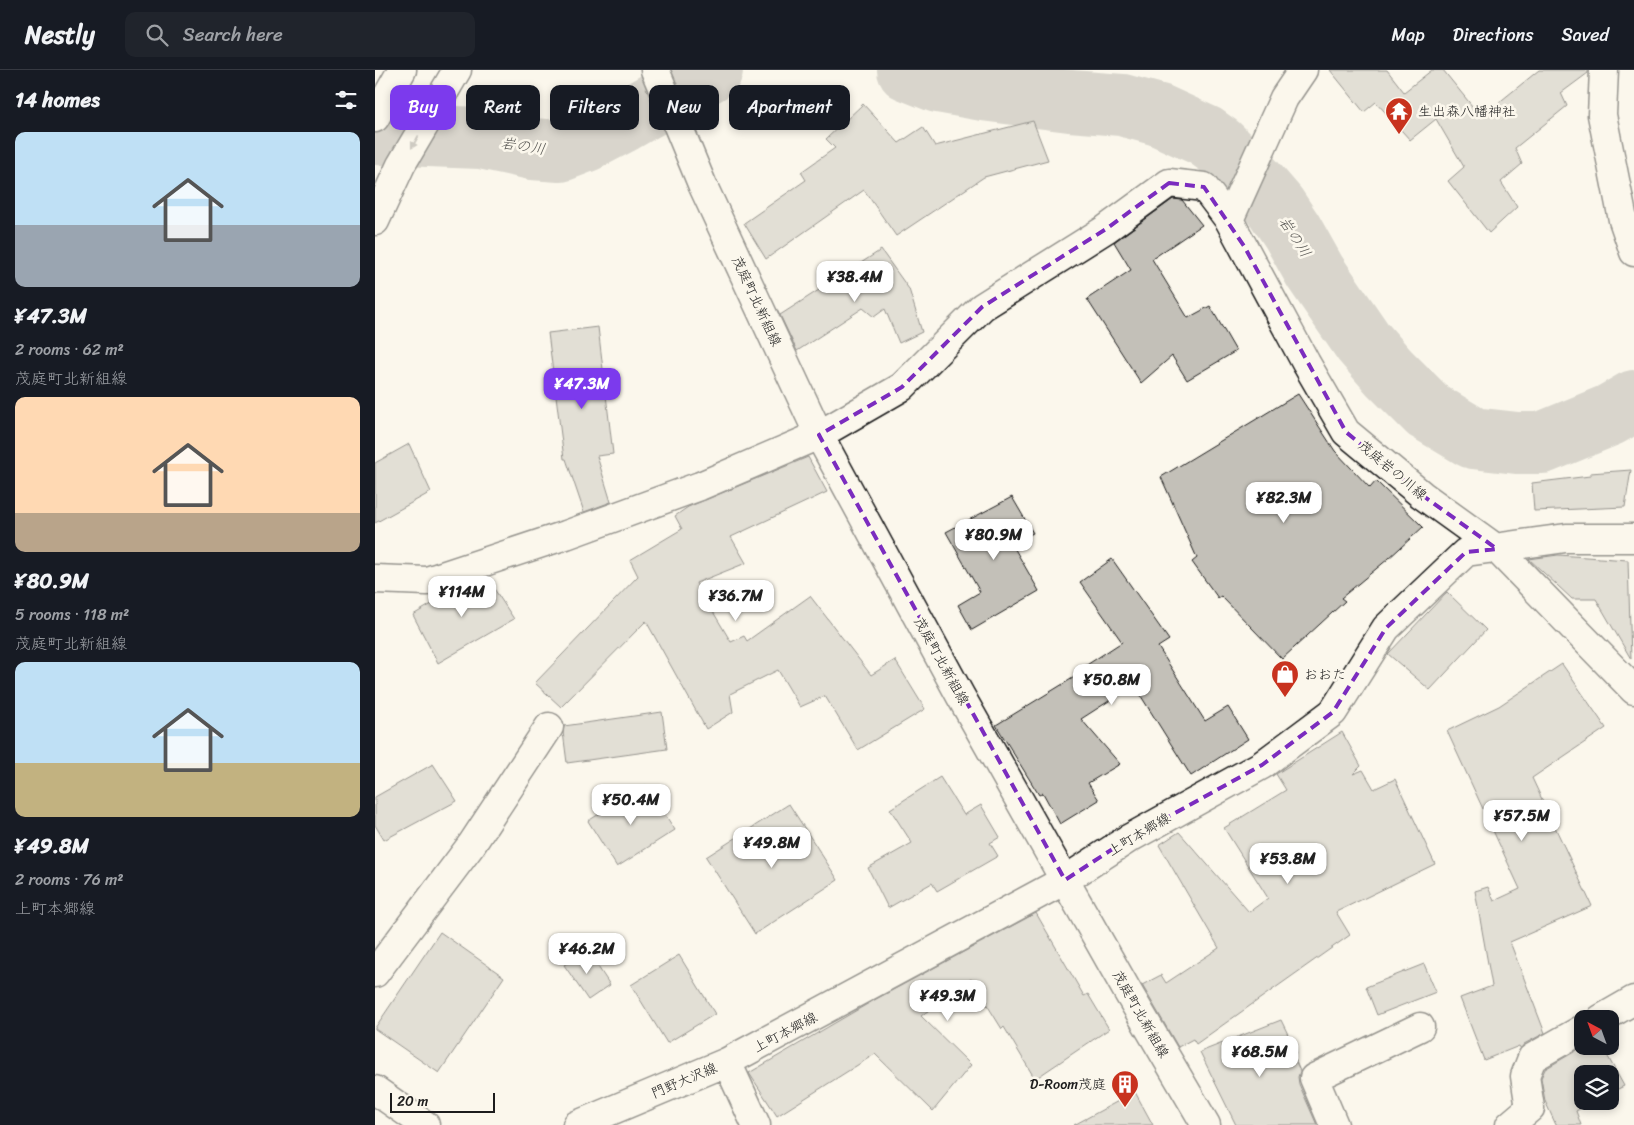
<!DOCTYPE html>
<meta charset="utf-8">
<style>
body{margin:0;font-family:Sriracha,"Klee One",sans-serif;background:#20242c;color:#f1f3f6;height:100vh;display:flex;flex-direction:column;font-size:19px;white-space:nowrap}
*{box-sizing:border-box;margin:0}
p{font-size:16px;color:#9ea1a6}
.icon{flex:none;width:28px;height:28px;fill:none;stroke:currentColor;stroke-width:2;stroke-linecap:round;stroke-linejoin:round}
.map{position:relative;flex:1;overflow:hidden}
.drawer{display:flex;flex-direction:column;background:#171b24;width:375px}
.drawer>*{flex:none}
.top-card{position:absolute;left:15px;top:15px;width:475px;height:45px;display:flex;gap:10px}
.needle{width:32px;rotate:319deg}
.controls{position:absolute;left:1199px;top:940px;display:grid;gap:10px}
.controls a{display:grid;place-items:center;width:45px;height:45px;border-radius:10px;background:#171b24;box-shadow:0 2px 8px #0003;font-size:25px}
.scale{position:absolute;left:15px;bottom:12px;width:105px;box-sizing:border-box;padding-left:5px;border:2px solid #1c1c1c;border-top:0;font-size:14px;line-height:18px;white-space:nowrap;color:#1c1c1c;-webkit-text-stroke:4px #fbf7ec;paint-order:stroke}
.price{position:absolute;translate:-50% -42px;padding:0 11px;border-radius:10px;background:#fff;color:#222;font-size:16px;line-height:32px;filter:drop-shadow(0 1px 2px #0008)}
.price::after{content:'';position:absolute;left:50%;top:30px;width:15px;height:11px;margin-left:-8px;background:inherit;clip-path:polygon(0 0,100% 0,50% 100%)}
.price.active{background:#7c3aed;color:#fff}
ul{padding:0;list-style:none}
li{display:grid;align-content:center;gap:10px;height:265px;padding:0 15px}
li span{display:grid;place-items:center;height:155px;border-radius:10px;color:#555}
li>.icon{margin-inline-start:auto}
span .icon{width:90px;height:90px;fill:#fffc;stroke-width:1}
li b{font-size:21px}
h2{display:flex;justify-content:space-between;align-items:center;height:60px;padding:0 15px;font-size:21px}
.tag{padding:0 18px;border-radius:10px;background:#171b24;box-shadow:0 2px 8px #0003;font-size:18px;line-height:45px}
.tag.active{background:#7c3aed;color:#fff}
header{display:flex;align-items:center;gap:30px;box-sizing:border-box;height:70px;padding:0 25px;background:#171b24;border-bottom:1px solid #363941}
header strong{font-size:24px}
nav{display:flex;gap:28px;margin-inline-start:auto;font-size:18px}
.search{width:350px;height:45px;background:#20242c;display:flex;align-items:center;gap:12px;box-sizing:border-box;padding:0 18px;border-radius:10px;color:#9ea1a6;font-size:19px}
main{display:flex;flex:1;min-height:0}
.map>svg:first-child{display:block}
</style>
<header>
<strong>Nestly</strong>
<div class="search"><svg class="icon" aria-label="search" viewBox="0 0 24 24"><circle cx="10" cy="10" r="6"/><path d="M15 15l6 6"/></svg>Search here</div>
<nav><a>Map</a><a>Directions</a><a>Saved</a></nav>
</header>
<main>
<section class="drawer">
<h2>14 homes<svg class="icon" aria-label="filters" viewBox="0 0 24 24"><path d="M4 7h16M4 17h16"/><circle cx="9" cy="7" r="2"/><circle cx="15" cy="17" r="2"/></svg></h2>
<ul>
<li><span style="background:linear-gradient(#bfe0f5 60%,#9aa5b1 0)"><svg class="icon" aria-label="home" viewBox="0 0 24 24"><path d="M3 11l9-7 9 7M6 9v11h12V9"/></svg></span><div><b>¥47.3M</b><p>2 rooms · 62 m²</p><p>茂庭町北新組線</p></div></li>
<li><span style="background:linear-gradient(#ffd9b3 75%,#b9a48a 0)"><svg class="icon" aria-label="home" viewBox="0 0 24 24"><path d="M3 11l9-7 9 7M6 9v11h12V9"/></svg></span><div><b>¥80.9M</b><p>5 rooms · 118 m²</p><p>茂庭町北新組線</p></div></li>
<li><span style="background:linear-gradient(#bfe0f5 65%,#c2b280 0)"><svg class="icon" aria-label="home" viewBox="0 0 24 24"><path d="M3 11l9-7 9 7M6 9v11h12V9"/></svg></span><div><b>¥49.8M</b><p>2 rooms · 76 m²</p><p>上町本郷線</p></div></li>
</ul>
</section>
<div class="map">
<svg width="1259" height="1055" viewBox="0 0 1259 1055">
<rect width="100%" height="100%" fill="#fbf7ec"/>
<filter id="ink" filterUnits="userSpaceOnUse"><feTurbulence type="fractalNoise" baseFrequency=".02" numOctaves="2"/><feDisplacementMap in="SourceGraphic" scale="10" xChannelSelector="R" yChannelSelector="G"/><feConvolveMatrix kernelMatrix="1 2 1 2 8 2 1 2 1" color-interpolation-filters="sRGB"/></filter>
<g filter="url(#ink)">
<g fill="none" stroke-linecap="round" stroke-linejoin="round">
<!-- river -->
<path stroke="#afaca5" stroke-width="62" d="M533,0L563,12L608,20L695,31L747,35L784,45L830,66L844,76L870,101L901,137L917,161L940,202L988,272L1014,302L1053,341L1098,368L1142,373H1167L1235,345L1259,331
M0,64L106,68L157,79L185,81L211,71L249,51L337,0"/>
</g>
<!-- building -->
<path fill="#c3c0b8" stroke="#1c1c1c" d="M955,0H1012L1029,22L1057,0H1068L1106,47L1164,0H1213V3L1186,23L1192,36L1140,78L1147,94L1126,112L1142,137L1114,163L1073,111L1089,97L1061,49L1035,70L1001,32L989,42Z
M488,34L524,73L548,57L560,76L658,51L673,90L609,107L521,166L489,120L391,189L369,153L431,110L426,102L460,78L451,69Z
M798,129L807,130L827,155L777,189L813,248L835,236L861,281L812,310L797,286L766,313L712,229L756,200L739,172Z
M506,180L534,219L547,262L524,273L510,239L499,247L488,238L422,281L405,245Z
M223,257L238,384L222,386L236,432L209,442L191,389H189L173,263Z
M923,324L960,381L995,418L1001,411L1048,457L1013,489L966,528L970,531L907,589L846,526L843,528L817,492L822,488L786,407Z
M34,374L56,422L0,453V393Z
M433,387L452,422L356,467L371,493L321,513L356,572L369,566L372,571L435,526L496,605L520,590L550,639L483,680L450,626L425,637L403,600L355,624L358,642L331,659L271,551L186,637L160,613L263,506L255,490L307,459L300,446L313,437Z
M1256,400L1250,437L1159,441L1157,413L1215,406V403Z
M637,427L658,463L637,474L664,521L597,560L583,535L605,522L571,462Z
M1183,485L1253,490L1256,589L1221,529H1197L1154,489Z
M737,489L794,570L783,577L830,651L853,637L873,669L816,706L759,615L706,649L745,694L713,713L724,730L685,754L668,723L664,725L621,655L706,603L704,600L747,572L705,512Z
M112,508L139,549L63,593L38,545L89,515Z
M1072,522L1111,560L1055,620L1013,584Z
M1187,594L1231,658L1157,708L1217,836L1135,872L1170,963L1149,974L1146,979L1144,976L1109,990L1085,928L1117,916L1100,821L1113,817L1119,831L1145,819L1072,661L1124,636Z
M287,642L292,679L192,693L188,662L189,656Z
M967,662L986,696L978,704L988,700L999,719L1020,709L1060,794L961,842L975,865L821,974L818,969L803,977L767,915L786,905L791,913L844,878L784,775L804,762L874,842L893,828L849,758L911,720L901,704Z
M58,694L82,731L9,770L0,755V727Z
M565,707L589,745L606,735L625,767L615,773L623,786L562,821L557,813L513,838L493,798L537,773L515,739Z
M271,715L300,760L242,797L213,751Z
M414,734L463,810L380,864L331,787Z
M661,843L709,926L713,924L734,959L660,1009L629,957L627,959L596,909L546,946L596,995L558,1041L500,984L402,1046L374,1003L501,929Z
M65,862L129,907L64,1003L0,959V958Z
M212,880L235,915L213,930L189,895Z
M304,885L340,944L292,973L256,915Z
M1049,894L1061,922L1002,945L991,917Z
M906,950L922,983L918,985L925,1001L923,1007L924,1014L942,1055H861L825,982Z
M1209,976H1227L1249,1016L1235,1023V1004H1208V1031H1219L1201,1041L1206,1055H1181L1170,1031L1166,1008L1170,999Z
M760,1022L778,1055H699Z"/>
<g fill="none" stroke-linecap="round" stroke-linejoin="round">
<!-- street casing -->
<g stroke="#1c1c1c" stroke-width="31">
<path id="street" d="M280,0L327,114L444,365L585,625L754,924L831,1055
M928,0L909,28L854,150L931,293L971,362L1047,425L1122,479L1259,620
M0,509L52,511L191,465L325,416L444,365L527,317L607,237L731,159L794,113L829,117L854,150
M0,903L97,774L174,657
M1226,949L1259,930
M352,992L690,810L753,769L887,695L958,642L1011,558L1091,482L1191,468H1259
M0,1020L50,1055
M202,1055L352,992L381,1055
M959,1055L939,1008L1045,957
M1135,1055L1155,1038L1150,1006L1157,988L1208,959"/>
</g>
<!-- primary casing -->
<g stroke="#1c1c1c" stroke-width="31">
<path id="primary" d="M1229,0L1227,45L1248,150L1259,182"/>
</g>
<!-- highway casing -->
<g stroke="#1c1c1c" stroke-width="31">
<path id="highway" d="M0,48L27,0
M0,151L26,95L82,0"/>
</g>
<!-- street -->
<use href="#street" stroke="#fbf7ec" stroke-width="28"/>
<!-- primary -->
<use href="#primary" stroke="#fbf7ec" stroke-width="28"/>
<!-- highway -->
<use href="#highway" stroke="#fbf7ec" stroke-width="28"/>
</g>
<!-- one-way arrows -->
<defs><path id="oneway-solid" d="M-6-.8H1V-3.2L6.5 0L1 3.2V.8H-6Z" transform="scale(1.25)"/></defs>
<use fill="#97948e" href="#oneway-solid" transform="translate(40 72) rotate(120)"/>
</g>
<!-- marked area -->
<path d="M0 0H1259V1055H0ZM794,113L829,117L869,176L971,362L1047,425L1122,479L1091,482L1011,558L958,642L887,695L753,769L690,810L444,365L527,317L607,237L731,159Z" fill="#fbf7ec" fill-opacity=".55" fill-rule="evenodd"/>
<path fill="none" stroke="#7b2cbf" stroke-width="4" stroke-dasharray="10 6" stroke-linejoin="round" d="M794,113L829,117L869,176L971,362L1047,425L1122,479L1091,482L1011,558L958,642L887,695L753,769L690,810L444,365L527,317L607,237L731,159Z"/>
<!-- icons -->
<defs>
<g id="temple-pin" transform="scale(1.4375)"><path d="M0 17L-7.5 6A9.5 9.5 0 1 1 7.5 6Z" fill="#c8321e" stroke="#fbf7ec"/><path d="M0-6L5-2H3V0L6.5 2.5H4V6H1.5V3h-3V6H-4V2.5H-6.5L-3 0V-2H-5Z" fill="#fff"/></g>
<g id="shop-pin" transform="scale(1.4375)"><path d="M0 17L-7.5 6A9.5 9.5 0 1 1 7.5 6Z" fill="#c8321e" stroke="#fbf7ec"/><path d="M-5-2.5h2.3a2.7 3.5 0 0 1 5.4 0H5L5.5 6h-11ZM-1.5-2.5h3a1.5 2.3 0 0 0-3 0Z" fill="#fff"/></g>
<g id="building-pin" transform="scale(1.4375)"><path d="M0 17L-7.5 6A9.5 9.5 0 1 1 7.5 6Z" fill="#c8321e" stroke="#fbf7ec"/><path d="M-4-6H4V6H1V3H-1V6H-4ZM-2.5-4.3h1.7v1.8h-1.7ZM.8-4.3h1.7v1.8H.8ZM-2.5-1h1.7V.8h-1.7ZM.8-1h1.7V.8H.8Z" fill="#fff"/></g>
</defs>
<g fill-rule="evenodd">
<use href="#temple-pin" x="1024" y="41"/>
<use href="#shop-pin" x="910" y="604"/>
<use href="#building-pin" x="750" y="1014"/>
</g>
<g text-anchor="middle" stroke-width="5" stroke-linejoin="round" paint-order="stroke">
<!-- poi labels -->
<g font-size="14" fill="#1c1c1c" stroke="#fbf7ec" text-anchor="start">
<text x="1043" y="46">生出森八幡神社</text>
<text x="929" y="609">おおた</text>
<text x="731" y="1019" text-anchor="end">D-Room茂庭</text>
</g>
<!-- street labels -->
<g font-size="14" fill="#1c1c1c" stroke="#fbf7ec">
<text transform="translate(382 231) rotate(65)" y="5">茂庭町北新組線</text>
<text transform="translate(1018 400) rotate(40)" y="5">茂庭岩の川線</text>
<text transform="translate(567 591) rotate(61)" y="5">茂庭町北新組線</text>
<text transform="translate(764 764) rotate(-31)" y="5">上町本郷線</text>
<text transform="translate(766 944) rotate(60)" y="5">茂庭町北新組線</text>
<text transform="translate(410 962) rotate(-28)" y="5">上町本郷線</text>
<text transform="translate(309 1010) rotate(-23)" y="5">門野大沢線</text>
</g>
<!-- water labels -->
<g font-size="15" font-style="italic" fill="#575653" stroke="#fbf7ec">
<text transform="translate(148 76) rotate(9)" y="5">岩の川</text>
<text transform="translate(920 167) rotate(57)" y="5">岩の川</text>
</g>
</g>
</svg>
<div class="controls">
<a><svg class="needle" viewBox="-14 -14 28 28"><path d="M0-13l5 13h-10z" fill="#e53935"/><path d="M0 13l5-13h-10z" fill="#9ea1a6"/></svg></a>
<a><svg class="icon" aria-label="layers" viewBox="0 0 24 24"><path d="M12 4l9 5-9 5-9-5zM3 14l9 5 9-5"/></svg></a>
</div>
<div class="scale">20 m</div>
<b class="price" style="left:480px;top:233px">¥38.4M</b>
<b class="price active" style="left:207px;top:340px">¥47.3M</b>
<b class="price" style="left:909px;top:454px">¥82.3M</b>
<b class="price" style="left:619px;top:491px">¥80.9M</b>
<b class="price" style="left:87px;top:548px">¥114M</b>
<b class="price" style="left:361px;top:552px">¥36.7M</b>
<b class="price" style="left:737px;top:636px">¥50.8M</b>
<b class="price" style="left:256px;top:756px">¥50.4M</b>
<b class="price" style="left:1147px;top:772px">¥57.5M</b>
<b class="price" style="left:397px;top:799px">¥49.8M</b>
<b class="price" style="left:913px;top:815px">¥53.8M</b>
<b class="price" style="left:212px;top:905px">¥46.2M</b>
<b class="price" style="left:573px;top:952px">¥49.3M</b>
<b class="price" style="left:885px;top:1008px">¥68.5M</b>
<div class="top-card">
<a class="tag active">Buy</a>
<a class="tag">Rent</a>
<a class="tag">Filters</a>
<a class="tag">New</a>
<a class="tag">Apartment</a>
</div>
</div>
</main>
